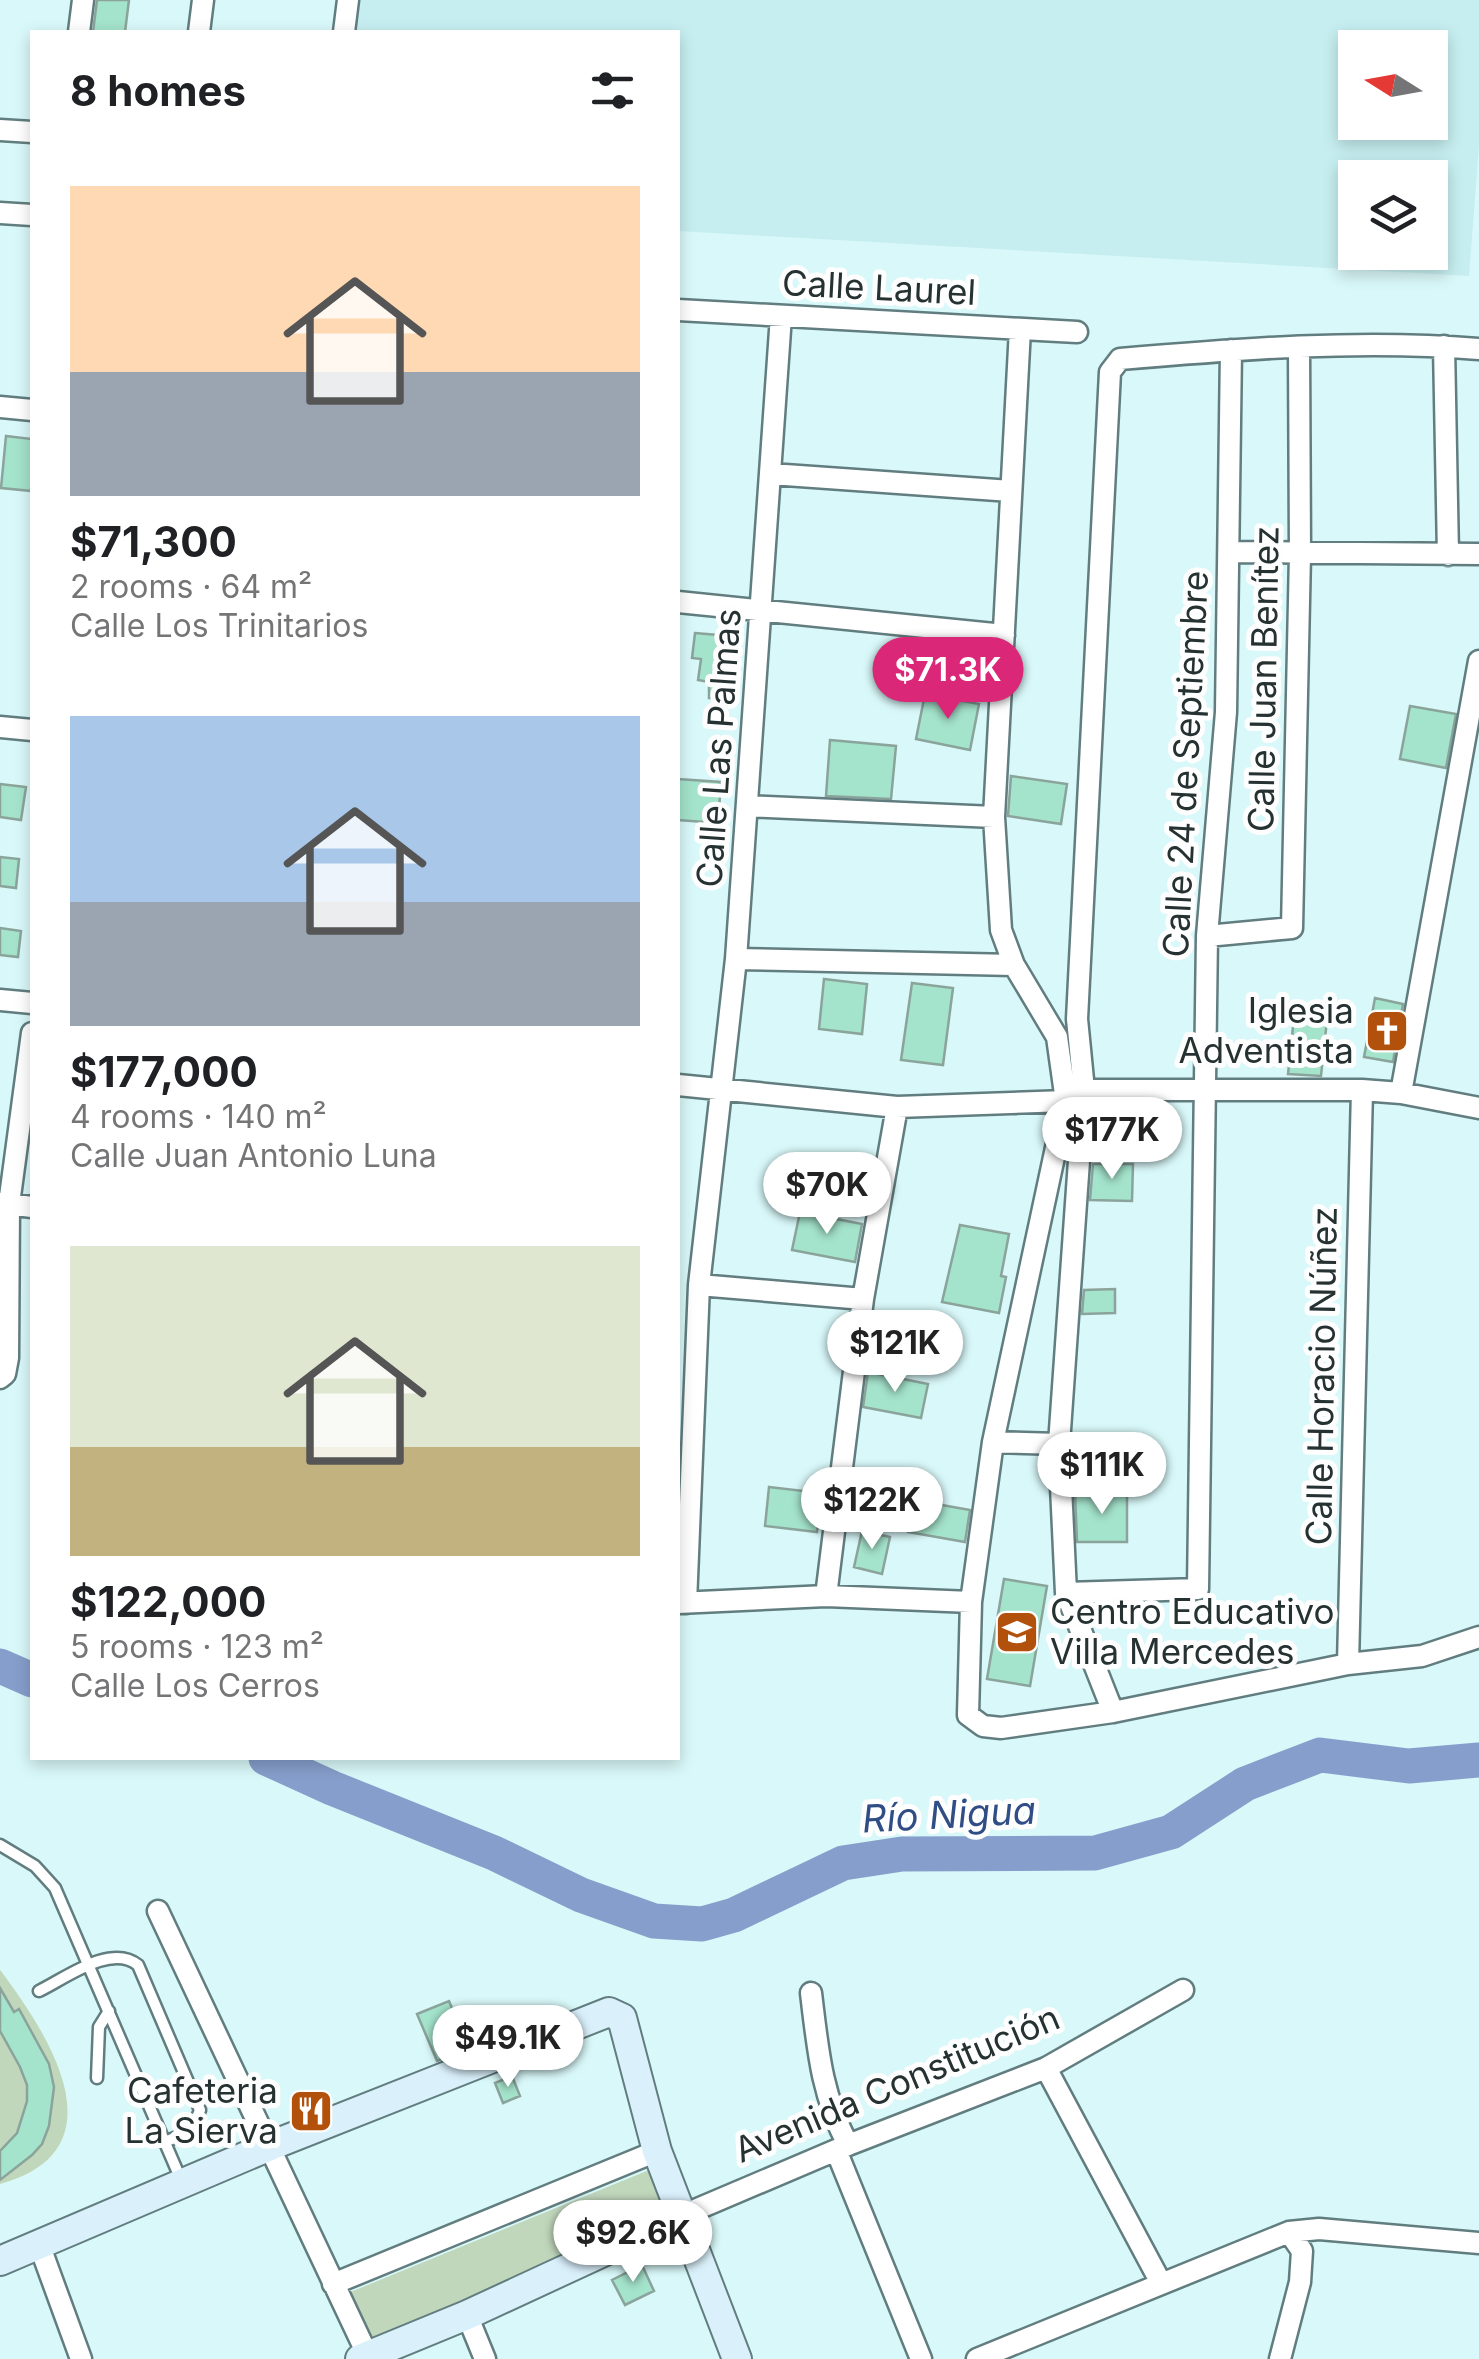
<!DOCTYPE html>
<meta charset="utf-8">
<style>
body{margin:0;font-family:Inter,sans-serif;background:#f6f6f6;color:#202124;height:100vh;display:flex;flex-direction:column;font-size:38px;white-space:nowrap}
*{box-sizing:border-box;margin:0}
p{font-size:32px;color:#757577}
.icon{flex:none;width:55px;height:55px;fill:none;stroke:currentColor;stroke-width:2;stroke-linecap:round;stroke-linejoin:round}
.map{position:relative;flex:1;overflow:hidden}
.side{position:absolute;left:30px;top:30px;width:650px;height:1730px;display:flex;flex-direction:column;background:#fff;border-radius:0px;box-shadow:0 5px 15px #0003}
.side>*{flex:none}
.needle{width:65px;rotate:281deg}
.controls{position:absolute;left:1338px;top:30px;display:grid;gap:20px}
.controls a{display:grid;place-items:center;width:110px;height:110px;border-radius:0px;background:#fff;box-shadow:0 5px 15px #0003;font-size:50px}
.price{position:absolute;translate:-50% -85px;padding:0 22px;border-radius:35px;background:#fff;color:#222;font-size:32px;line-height:65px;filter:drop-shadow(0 2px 5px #0008)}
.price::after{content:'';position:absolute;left:50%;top:60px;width:30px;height:22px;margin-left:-15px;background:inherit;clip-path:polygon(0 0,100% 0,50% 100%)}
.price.current{background:#db2777;color:#fff}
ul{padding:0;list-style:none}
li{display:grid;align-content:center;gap:20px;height:530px;padding:0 40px}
li span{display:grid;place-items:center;height:310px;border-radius:0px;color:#555}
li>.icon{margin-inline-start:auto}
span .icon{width:180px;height:180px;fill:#fffc;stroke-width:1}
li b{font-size:42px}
h2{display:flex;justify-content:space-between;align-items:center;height:120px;padding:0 40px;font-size:42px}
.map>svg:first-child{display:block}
</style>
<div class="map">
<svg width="1479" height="2359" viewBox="0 0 1479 2359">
<rect width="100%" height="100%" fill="#d9f8f9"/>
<!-- built -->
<path fill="#c6eef0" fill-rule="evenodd" d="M345,0H1479V145L1469,276L678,231V32H341ZM1355,48H1430V122H1355ZM1355,178H1430V252H1355Z"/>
<!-- green -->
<path fill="#c1d7bc" d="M0,1970C50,2036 123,2150 0,2184Z
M649,2170L665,2218L375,2349L348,2293Z"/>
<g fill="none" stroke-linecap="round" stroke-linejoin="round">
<!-- river -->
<path stroke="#869ecb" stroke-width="35" d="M0,1666L32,1680
M266,1758L332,1788L494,1853L581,1895L654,1921L702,1924L734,1915L843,1863L902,1854L1095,1853L1171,1832L1245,1784L1320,1755L1409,1766L1479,1760"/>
</g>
<!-- building -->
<path fill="#a4e3cc" stroke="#8ba49b" stroke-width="2.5" d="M97,0H129L125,32H93Z
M6,436L32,439V491L1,488Z
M695,633L741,637L735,699L709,698V682L698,680L701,659L692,658Z
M925,694L979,704L970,750L916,739Z
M1410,706L1456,714L1446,768L1400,759Z
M830,740L896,746L891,799L826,796Z
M1011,776L1067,784L1061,824L1008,816Z
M678,779L721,782L718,823L678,820Z
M0,784L26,787L21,820L0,817Z
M0,857L19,859L16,888L0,886Z
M0,928L21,931L18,957L0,955Z
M824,979L867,984L862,1034L819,1029Z
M912,983L953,988L943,1065L901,1060Z
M1375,998L1403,1004L1393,1062L1364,1057Z
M1294,1017L1327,1020L1321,1076L1288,1074Z
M1133,1109V1128L1095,1129L1096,1110Z
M1093,1164H1133L1132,1201L1090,1200Z
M800,1212L862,1224L855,1262L792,1250Z
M960,1225L1009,1234L1001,1276L1006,1277L999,1313L942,1302Z
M1115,1289V1313L1082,1314L1084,1290Z
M868,1372L928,1384L921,1418L863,1407Z
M769,1487L821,1493L817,1532L765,1526Z
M1127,1491V1542H1077L1075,1492Z
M914,1500L970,1510L965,1542L908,1532Z
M862,1531L890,1537L882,1574L854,1567Z
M1004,1579L1047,1586L1030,1686L987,1679Z
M0,1988L14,2012L19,2009L49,2064L54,2087L49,2126L42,2144L32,2155L0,2180V2151L17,2133L27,2101V2085L20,2067L0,2031Z
M449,2001L469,2049L437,2061L417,2014Z
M512,2076L520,2096L503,2103L495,2083Z
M642,2265L654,2291L625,2305L612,2280Z"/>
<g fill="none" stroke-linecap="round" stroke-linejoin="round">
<!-- lane casing -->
<g stroke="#627d7f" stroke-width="15">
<path id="lane" d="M0,1845L35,1866L55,1888L182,2182
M39,1991C66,1978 111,1943 138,1965L200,2110L192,2130L165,2142
M97,2078L99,2027L109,2011"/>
</g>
<!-- street casing -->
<g stroke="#627d7f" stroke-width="25">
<path id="street" d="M79,32L83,0
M199,32L203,0
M344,32L348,0
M0,130L32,132
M0,213L32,215
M678,310L1077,332
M1020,329L994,817L1001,930L1014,965L1057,1037L1066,1101L993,1442L971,1602L968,1715L983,1726L1001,1728L1113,1712L1348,1664L1422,1656L1479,1637
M1444,346L1448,555
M0,407L32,410
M771,474L1011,491
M1231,552L1479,554
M678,602L1004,635
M0,727L32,730
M747,806L994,817
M1207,936L1292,928L1300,554L1299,347
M736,959L1014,965
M0,1000L32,1003
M678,1085L897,1107L1066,1101L1084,1090H1362L1401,1093L1479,1108
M1401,1093L1479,661
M0,1203L32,1207
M699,1285L863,1299
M0,1378L5,1374L8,1358L9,1204L32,1033
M993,1442L1059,1444
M1066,1593L1198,1589L1207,936L1226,712L1231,350
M826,1596L863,1299L897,1107
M678,1603L826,1596L971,1602
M686,1603L699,1285L736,959L781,316
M1348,1664L1362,1090
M1113,1712L1066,1593L1059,1444L1084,1090L1077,1019L1110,372L1120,359C1239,349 1360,339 1479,349
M158,1911L368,2356
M811,1993C818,2050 821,2093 848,2145
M1046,2068L1161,2283
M836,2150L921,2359
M681,2216L848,2145L1046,2068L1183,1990
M39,2244L81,2359
M333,2284L657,2151
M467,2315L485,2359
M977,2359L1289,2232L1319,2229L1479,2243
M1280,2359L1300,2282L1302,2251L1289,2232"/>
</g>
<!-- secondary casing -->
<g stroke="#627d7f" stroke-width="32">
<path id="secondary" d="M0,2261L270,2146L609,2012L622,2018L657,2151L737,2359
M360,2359L467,2315L681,2216"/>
</g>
<!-- lane -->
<use href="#lane" stroke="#fff" stroke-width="10"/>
<!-- street -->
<use href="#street" stroke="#fff" stroke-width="20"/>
<!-- secondary -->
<use href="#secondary" stroke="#daf1fc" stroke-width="28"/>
</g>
<!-- icons -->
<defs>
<g id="church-square" transform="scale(2.25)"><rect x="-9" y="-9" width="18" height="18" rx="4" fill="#b2510c" stroke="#fefefe"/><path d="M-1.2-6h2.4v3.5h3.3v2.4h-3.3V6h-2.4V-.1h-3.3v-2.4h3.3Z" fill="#fff"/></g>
<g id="school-square" transform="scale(2.25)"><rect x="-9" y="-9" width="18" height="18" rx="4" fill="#b2510c" stroke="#fefefe"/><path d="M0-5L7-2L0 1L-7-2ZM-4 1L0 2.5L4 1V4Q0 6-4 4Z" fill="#fff"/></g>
<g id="restaurant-square" transform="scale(2.25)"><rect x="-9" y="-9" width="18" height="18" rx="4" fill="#b2510c" stroke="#fefefe"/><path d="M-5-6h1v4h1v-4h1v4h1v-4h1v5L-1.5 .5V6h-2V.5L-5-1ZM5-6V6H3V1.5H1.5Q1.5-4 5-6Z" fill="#fff"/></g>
</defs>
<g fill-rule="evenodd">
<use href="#church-square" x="1387" y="1031"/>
<use href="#school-square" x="1017" y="1632"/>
<use href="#restaurant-square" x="311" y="2111"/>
</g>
<g text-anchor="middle" stroke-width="10" stroke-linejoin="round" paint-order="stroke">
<!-- street labels -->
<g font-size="35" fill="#263132" stroke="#fefefe">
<text transform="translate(879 288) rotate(3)" y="12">Calle Laurel</text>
<text transform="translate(1264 679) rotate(-89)" y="12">Calle Juan Benítez</text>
<text transform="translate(719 748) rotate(-86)" y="12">Calle Las Palmas</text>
<text transform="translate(1186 764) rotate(-87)" y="12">Calle 24 de Septiembre</text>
<text transform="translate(1322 1376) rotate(-89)" y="12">Calle Horacio Núñez</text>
<text transform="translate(897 2084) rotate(-23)" y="12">Avenida Constitución</text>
</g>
<!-- poi labels -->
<g font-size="35" fill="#263132" stroke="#fefefe" text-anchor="end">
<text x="1354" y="1023">Iglesia<tspan x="1354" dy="40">Adventista</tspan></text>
<text x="1050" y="1624" text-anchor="start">Centro Educativo<tspan x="1050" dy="40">Villa Mercedes</tspan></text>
<text x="278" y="2103">Cafeteria<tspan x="278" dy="40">La Sierva</tspan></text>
</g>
<!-- water labels -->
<g font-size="38" font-style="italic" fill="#304d86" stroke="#fefefe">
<text transform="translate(949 1815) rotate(-3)" y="13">Río Nigua</text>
</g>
</g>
</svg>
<div class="controls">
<a><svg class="needle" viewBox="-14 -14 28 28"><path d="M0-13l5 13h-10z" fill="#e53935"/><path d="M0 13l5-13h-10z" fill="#757577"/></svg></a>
<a><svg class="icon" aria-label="layers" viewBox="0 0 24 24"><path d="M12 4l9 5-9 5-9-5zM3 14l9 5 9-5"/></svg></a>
</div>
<b class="price current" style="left:948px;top:722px">$71.3K</b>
<b class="price" style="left:1112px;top:1182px">$177K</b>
<b class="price" style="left:827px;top:1237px">$70K</b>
<b class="price" style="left:895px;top:1395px">$121K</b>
<b class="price" style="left:1102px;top:1517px">$111K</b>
<b class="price" style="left:872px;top:1552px">$122K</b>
<b class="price" style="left:508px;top:2090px">$49.1K</b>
<b class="price" style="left:633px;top:2285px">$92.6K</b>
<section class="side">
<h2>8 homes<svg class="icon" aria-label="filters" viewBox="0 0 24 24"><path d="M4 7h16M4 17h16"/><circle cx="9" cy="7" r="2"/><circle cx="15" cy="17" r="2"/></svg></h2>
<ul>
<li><span style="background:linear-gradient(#ffd9b3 60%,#9aa5b1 0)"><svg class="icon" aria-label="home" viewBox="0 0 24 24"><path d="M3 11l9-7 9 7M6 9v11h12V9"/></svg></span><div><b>$71,300</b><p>2 rooms · 64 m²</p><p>Calle Los Trinitarios</p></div></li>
<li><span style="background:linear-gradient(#a9c7e8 60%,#9aa5b1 0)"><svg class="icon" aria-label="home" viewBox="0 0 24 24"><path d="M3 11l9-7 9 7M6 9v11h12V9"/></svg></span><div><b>$177,000</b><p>4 rooms · 140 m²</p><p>Calle Juan Antonio Luna</p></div></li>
<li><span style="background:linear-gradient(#dfe7d0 65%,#c2b280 0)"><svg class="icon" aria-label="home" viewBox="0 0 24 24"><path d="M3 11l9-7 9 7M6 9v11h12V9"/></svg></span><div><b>$122,000</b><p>5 rooms · 123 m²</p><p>Calle Los Cerros</p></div></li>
</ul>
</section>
</div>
